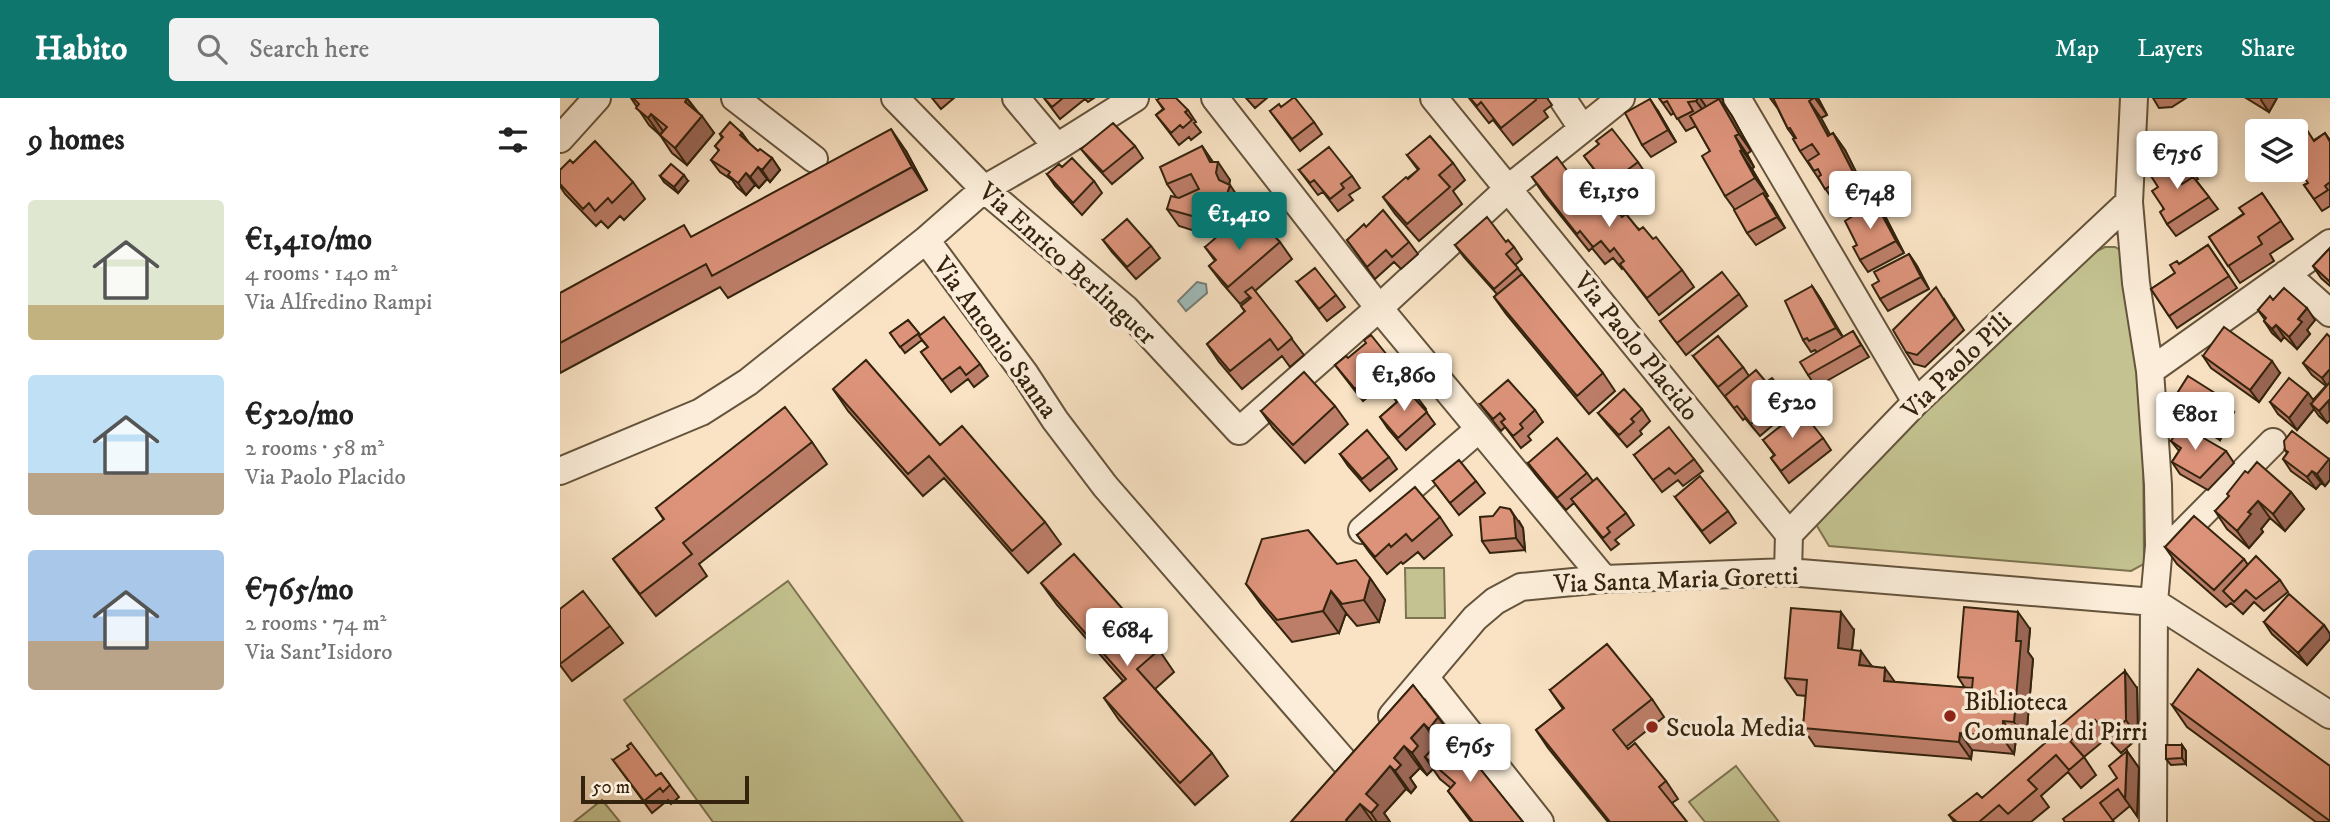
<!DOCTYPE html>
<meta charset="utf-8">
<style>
body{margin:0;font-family:"IM FELL DW Pica",serif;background:#f2f2f2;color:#222;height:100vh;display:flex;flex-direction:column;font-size:26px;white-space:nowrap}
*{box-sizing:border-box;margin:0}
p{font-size:23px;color:#767676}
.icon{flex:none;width:38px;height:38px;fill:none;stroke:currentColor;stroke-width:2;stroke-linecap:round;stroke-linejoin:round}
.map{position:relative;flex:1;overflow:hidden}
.details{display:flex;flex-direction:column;background:#fff;width:560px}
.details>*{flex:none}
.fabs{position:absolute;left:1685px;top:21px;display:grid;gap:14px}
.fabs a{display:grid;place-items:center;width:63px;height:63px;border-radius:7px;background:#fff;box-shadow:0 7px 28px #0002;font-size:35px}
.scale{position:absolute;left:21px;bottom:18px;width:168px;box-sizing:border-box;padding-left:7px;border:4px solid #34240e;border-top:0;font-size:19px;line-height:24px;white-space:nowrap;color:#34240e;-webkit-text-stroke:5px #fbedd9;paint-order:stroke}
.price{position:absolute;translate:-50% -60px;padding:0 16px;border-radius:7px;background:#fff;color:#222;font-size:23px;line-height:46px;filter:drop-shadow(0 2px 4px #0008)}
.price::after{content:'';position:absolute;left:50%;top:42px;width:21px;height:16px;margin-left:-10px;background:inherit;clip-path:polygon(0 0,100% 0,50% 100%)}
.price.active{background:#0f766e;color:#fff}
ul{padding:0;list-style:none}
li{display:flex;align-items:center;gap:21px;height:175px;padding:0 28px}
li span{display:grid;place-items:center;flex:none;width:196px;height:140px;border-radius:7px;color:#555}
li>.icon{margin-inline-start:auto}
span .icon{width:84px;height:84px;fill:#fffc;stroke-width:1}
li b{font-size:30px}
h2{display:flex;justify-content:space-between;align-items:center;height:84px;padding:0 28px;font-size:30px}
header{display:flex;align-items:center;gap:42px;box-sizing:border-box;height:98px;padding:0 35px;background:#0f766e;color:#fff}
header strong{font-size:33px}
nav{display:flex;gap:38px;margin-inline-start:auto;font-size:24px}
.search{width:490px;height:63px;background:#f2f2f2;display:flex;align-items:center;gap:18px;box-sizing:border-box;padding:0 24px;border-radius:7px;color:#767676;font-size:26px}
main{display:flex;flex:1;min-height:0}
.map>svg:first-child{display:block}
</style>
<header>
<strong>Habito</strong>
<div class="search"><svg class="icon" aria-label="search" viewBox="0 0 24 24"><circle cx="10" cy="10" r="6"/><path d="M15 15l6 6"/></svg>Search here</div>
<nav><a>Map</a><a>Layers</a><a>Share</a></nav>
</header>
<main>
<section class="details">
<h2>9 homes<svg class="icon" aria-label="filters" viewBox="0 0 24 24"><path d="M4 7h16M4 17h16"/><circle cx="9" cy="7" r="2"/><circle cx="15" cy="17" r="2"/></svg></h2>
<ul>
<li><span style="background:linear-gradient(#dfe7d0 75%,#c2b280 0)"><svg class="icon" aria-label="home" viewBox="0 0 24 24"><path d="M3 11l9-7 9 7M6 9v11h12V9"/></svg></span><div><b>€1,410/mo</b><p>4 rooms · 140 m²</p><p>Via Alfredino Rampi</p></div></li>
<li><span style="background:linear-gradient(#bfe0f5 70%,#b9a48a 0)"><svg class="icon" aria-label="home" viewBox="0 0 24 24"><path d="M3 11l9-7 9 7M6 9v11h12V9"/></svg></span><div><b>€520/mo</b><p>2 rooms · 58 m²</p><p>Via Paolo Placido</p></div></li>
<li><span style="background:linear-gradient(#a9c7e8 65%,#b9a48a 0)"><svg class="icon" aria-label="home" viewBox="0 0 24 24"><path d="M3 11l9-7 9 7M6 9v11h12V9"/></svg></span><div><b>€765/mo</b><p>2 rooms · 74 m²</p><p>Via Sant'Isidoro</p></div></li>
</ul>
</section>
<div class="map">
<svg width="1770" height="724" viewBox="0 0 1770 724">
<rect width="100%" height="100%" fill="#f9e3c4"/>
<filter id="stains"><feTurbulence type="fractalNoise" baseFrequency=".00286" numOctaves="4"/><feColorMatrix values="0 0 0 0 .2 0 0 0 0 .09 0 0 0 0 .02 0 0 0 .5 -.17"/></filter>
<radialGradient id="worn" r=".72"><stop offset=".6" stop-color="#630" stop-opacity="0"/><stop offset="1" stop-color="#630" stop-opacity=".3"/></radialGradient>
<!-- green -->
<path fill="#c3c290" stroke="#7c734f" stroke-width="2" d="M1545,149H1555L1562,153L1583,322L1584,466L1571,473L1269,448L1254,423L1398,278L1525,159Z
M845,470H884L885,520H846Z
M228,483L403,724H153L64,602Z
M1176,668L1219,724H1145L1129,704Z
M42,702L60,724H14Z"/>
<!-- water -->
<path fill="#a0bdbc" stroke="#758076" stroke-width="2" d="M637,184L646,186L647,195L626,213L618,203Z"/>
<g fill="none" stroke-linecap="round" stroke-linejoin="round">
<!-- minor casing -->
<g stroke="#65543c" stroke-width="30">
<path id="minor" d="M175,0L254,61
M335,0L424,91L566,211L679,333L819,210L949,90L1061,0
M456,0L497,49
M655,0L819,210L1044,481
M874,0L1229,436L1228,474
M1002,0L1022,30
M1177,0L1356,304
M1574,0L1569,104L1576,185L1590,273L1598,387L1599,448L1594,504L1593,724
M0,41L37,0
M366,142L424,91L497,49L575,0
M1726,176L1770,215
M1590,273L1770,145
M0,373L141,314L188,284L366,142L465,276L495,322L545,388L789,669
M802,432L919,331
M1229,436L1356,304L1569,104
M1613,445L1713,344
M865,579L980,724
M832,618L915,520L935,503L961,489L1044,481L1228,474L1594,504L1770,617"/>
</g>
<!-- minor -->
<use href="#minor" stroke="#fbedd9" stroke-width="26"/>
</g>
<!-- wall -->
<path fill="#bd7e69" stroke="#34240e" stroke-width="2" d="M71,0H127L154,35L127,67L112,55L100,37L89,27Z
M372,0H394L381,11Z
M484,0H534L528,4L525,1L500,21Z
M686,0H707L695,10Z
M909,0H987L992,7L984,13L988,19L953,47L933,22L929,25Z
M1099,0H1162L1163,3V5L1172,18L1191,53L1187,56L1194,69L1192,71L1208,98L1206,99L1225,130L1196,147L1187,135L1175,112L1165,98L1150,53L1136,28L1126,33L1114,15L1111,17Z
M1210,0H1258L1267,17L1261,20L1270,37L1273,35L1285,52L1305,92L1277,108L1240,53L1235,41L1228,31L1218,11Z
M1593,0H1626L1612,9L1599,10Z
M1686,0H1717L1709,14Z
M597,2L628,12L636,24L634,25L641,34L631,42L629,39L619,47L596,17L603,11Z
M721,9L754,24L762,36L740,53L710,13Z
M1098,13L1116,44L1091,59L1082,47Z
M182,35L190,46L198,53L212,60L220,72L210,84L207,81L199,90L195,87L186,97L177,89L172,82L160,74L151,62L159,53L155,48L162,40L160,36Z
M1765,35L1770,42V108L1762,113L1744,87L1748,85L1754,42Z
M1039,47L1078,64L1086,76L1067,91L1072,98L1061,107L1024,58Z
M575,48L583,60L552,86L530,62L521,51Z
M642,48L653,64L670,82L669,87L682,105L678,116L671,124L646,133L648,137L619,128L607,111L616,99L607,86Z
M346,53L367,92L168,200L160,189L0,275V195L132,139Z
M847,57L893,65L905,82L893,93L902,106L859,143L835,116L823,99L858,72Z
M1622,58L1638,81L1636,82L1658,111L1616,138L1607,126L1598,89Z
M13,65L73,84L85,101L64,122L60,118L48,130L41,123L36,128L5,96L0,88V72Z
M739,72L792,78L800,90L789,97L793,102L778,113L763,94L758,97Z
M1009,75L1019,79L1031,97L1029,98L1043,116L1062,119L1093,141L1122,172L1134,189L1099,217L1063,170L1062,171L1053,160L1045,166L1032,150L1029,153L984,97L972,79Z
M487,76L534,83L542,95L522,117L495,88Z
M100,78L128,83L118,95L104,84Z
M1702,95L1733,141L1710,156L1714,163L1680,185L1649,139L1683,116Z
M1324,116L1344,155L1308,174L1300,162L1297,147Z
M806,129L849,144L858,156L841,171L834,164L815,181L787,142Z
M700,138L720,144L732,161L695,193L744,257L730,269L722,258L682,291L659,264L647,246L685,214L681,208L690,201L689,199L680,206L662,185L649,168L655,163L645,149Z
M543,142L591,148L600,160L576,181L552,154Z
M946,144L954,149L962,161L955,167L1043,275L1055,293L1029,316L946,216L934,199L937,196L904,159L895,147Z
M1648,147L1677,190L1617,230L1591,191L1615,175L1619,166Z
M1770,150V188L1761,180L1753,168Z
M1349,156L1357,168L1369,191L1328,213L1320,201L1319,183Z
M737,184L776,197L785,209L767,223Z
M1252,188L1260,200L1283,239L1293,233L1309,259L1256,289L1248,277L1257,254L1255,252L1251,254L1243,242Z
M1179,196L1187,208L1126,257L1100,223Z
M1384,201L1404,232L1365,269L1354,266L1346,254Z
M1713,202L1755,222L1747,232L1750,236L1737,251L1724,239L1721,243L1712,235L1704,223L1705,222L1698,212Z
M348,222L360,237L420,266L428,278L414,289L408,281L391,294L361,254L368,249L362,242L345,255L330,235Z
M1770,239V322L1767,325L1759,318L1754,311L1737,332L1718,316L1710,304L1748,295L1753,302L1766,288L1752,277L1743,265Z
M1133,258L1183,269L1189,278L1206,284L1226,297L1234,309L1200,338L1185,320L1183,322Z
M1643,258L1720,275L1699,304L1651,270Z
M788,260L831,262L839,274L803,303L775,267Z
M273,291L485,424L501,446L468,475L384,380L363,398L288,313Z
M857,299L866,311L865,312L875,326L846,352L828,331L820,319L837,304L834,300Z
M1611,305L1674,314L1660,342L1619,317Z
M920,306L975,312L983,324L968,338L971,342L961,350L945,329L941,333Z
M775,308L788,326L745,365L713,330L701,313Z
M1082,311L1090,323L1080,333L1082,336L1067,349L1047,326L1038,315Z
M1263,340L1271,352L1229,385L1211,360L1214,357L1203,342Z
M1611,343L1666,353L1674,365L1648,392L1620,376L1612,364L1619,353Z
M252,344L267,366L139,466L147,478L96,518L69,483L53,461L104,422L96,410Z
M1725,352L1770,363V382L1765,388L1761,385L1756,391L1731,373L1723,361L1727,355Z
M780,356L829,359L837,371L810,393L788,368Z
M1074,357L1134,361L1143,373L1123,388L1118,382L1102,394Z
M968,365L1027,375L1033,383L1066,415L1074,427L1055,442L1059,446L1051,452L1014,405L1006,412L976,377Z
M873,383H916L925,395L899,417Z
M1731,394L1744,411L1725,433L1710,420L1701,431L1703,434L1689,450L1667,431L1655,413Z
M1115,399L1168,413L1176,425L1150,445Z
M880,419L892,437L864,461L858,454L843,466L841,464L827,476L809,454L797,437Z
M959,423L963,430L965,452L930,455L922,443Z
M1605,449L1684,461L1688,467L1720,482L1728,494L1704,513L1694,504L1683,516L1671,505L1666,509L1617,466Z
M777,466L810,480L825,502L819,524L797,528L786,515L779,535L732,544L702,508L686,486Z
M481,485L599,552L614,574L595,591L652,655L668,678L635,707L559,622L544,600L563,583L497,507Z
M0,511L50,528L63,545L12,583L0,567Z
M1704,524L1764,527L1770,536V541L1747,567L1712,536Z
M1470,531L1468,554L1473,561L1466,642L1456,641L1454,656L1412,652L1411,661L1255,648L1243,630L1246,598L1237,597L1225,580L1294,532L1292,552L1312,568L1335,584L1405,590L1398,579Z
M853,587L888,633L963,724H911L888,693L891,690L880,681L873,671L867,677L860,670L850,680L856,689L851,695L846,691L824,715L830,724H731Z
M1577,590L1578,640L1561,655L1547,640L1524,659L1536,677L1521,690L1508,674L1481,698L1489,709L1471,724H1394L1389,717L1422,700Z
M990,592L1092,601L1104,619L1066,649L1106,683L1118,701L1112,705L1127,724H1048L988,650L976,632L1003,611Z
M1612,607L1770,668V724H1756L1627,629Z
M1622,647L1626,653V666L1611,667L1606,661Z
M1567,653L1579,670L1577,718L1570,708L1553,722L1505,724L1557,680Z
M53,662L96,678L101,675L119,699L111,706L108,702L92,715Z"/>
<!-- shaded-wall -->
<path fill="#9a6755" stroke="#34240e" stroke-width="2" d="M1138,0H1140L1147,10L1145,15L1136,3Z
M1158,0H1162L1163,3V5L1172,18L1191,53L1179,36Z
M1255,0H1258L1267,17Z
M1702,0H1717L1709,14L1701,2Z
M127,1L140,18L125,4Z
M1090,1L1098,13L1116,44L1108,32Z
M1249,3L1261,20L1280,55L1268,38Z
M91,16L103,33L100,37L88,20Z
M142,18L154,35L127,67L115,50Z
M331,31L346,53L367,92L352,69Z
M182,35L190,47L180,37Z
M1273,35L1285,52L1305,92L1293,74Z
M1175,38L1187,56L1194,69L1182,52Z
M642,48L654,66L658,64L670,82L668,93L670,87L682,105L678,116L666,99Z
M1180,53L1192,71L1208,98L1195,80Z
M212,60L220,72L210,84L202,72Z
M198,69L207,81L199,90L190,79Z
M186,75L195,87L186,97L178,85Z
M124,77L128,83L118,95L114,89Z
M1203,95L1212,107L1225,130L1217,119Z
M1315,104L1324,116L1344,155L1336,143Z
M1349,156L1357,168L1369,191L1361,179Z
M1252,188L1260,200L1284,241L1276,230Z
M1747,210L1755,222L1747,232L1750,236L1737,251L1729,239L1738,221Z
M1716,227L1724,239L1721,243L1712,231Z
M1712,263L1720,275L1699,304L1690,292Z
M1770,271V292L1762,280Z
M1748,295L1757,307L1751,306L1754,311L1737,332L1729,320Z
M1666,302L1674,314L1660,342L1651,330Z
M1769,302L1770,322L1767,325L1759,313Z
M1769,361L1770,363V382L1765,388L1757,376Z
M1752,373L1761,385L1756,391L1747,379Z
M1731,394L1744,411L1725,433L1713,416Z
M1698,403L1710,420L1701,431L1703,434L1689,450L1677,433L1688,414Z
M950,411L963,430L965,452L956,440Z
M810,480L825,502L819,524L804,502Z
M771,493L786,515L779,535L763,513Z
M1281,514L1294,532L1290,568L1278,550Z
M1458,514L1470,531L1468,554L1473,561L1466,642L1454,624L1456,543Z
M1764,527L1770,536V541L1747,567L1738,555Z
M1301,553L1313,570L1299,567Z
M1325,570L1337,587L1324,583Z
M1565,573L1577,590L1578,640L1566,622Z
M878,619L894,641L884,653L869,631Z
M1443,623L1456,641L1454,656L1442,639Z
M864,626L879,648L865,659L873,671L867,677L852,655L851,640Z
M1400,635L1412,652L1411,661L1399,644Z
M1622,647L1626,653V666L1622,660Z
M844,648L860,670L850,680L856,689L851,695L835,673L834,660Z
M1567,653L1579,670L1577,718L1565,701Z
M830,668L846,691L824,715L830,724H817L811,715L806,696Z
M800,706L813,724H787L786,722Z"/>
<!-- building -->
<path fill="#dc937a" stroke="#34240e" stroke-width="2" d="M73,0H127L125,4L142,18L115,50L100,37L107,29L91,16L88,20L76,10L79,6Z
M484,0H503L492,9Z
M600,0H616L628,12L625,14L632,22L623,30L620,27L611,35L596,17L604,11L597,2Z
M733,0H735L754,24L732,41L710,13L719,6L721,9Z
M910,0H975L976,2L941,30L921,4L917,8Z
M1099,0H1138L1136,3L1128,4L1133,13L1117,21L1107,3L1103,5Z
M1213,0H1254L1249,3L1268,38L1273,35L1293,74L1265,91L1258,79L1261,77L1258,71L1254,73L1248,63L1259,56L1252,46L1240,53L1233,41L1236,40L1230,30L1228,31Z
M1090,1L1108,32L1082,47L1065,15Z
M1159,1L1179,36L1175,38L1182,52L1180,53L1195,80L1165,98L1142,58L1150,53L1130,18Z
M170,24L182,35L180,37L198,53L200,51L212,60L202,72L198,69L190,79L186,75L178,85L168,77L170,74L151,62L159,52L155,48L163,39L160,36Z
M553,25L575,48L543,74L521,51Z
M331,31L352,69L152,178L146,166L0,245V195L124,127L131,139Z
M1052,31L1078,64L1058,79L1064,86L1053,95L1024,58L1039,46L1036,43Z
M1747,32L1754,43L1765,35L1770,44V84L1765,88L1768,92L1754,101L1744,87L1748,85L1736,67V55L1740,52L1736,45V39Z
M870,38L893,65L879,77L890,89L847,126L823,99L846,79L848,81L859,71L847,57Z
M35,43L73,84L52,105L48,100L35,113L29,105L23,111L0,86V72L10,62L13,65Z
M642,48L650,64H658L656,75L659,82L670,87L666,99L658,107L634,116L636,119L607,111L611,98L619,100L639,91L631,76L607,86L600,69Z
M769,49L792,78L781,86L784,90L770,101L754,82L750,85L739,72Z
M1622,58L1630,69L1617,77L1622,86L1633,79L1649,99L1607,126L1600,114L1604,111L1592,93L1598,89L1591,78Z
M997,59L1009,75L1013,72L1019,79L1015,82L1043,116L1053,108L1062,119L1066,116L1079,132L1083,129L1093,141L1096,139L1122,172L1087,200L1060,166L1064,163L1054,150L1050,154L1041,143L1033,149L1020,133L1017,136L972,79Z
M512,60L534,83L513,105L487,76L499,66L502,69Z
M111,66L124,77L114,89L100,78Z
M1203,95L1217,119L1187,135L1174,112Z
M1702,95L1721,123L1698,139L1702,146L1668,168L1649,139L1684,116L1679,110Z
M1315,104L1336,143L1300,162L1293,149L1297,147L1285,123Z
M823,112L849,144L832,159L826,152L807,169L787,142L804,126L806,129Z
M927,119L946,144L948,142L954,149L946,156L958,170L934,191L895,147Z
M567,121L591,148L567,169L543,142Z
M667,130L695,133L700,138L708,131L720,144L668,189L649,168L656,162L645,149Z
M1648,147L1669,178L1609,218L1591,191L1615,175L1610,167L1617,163L1619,166Z
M1770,150V182L1769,183L1753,168Z
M1349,156L1361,179L1320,201L1312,187L1319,183L1314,174Z
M755,170L776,197L759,211L737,184Z
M1162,174L1179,196L1117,245L1100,223Z
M962,176L1043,275L1017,298L934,199Z
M1252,188L1276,230L1249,243L1247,240L1243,242L1225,203Z
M692,189L732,240L718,252L710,241L670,273L647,246L685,213L681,208L691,200L685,194Z
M1376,189L1395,220L1357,257L1346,254L1333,232Z
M1724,190L1747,210L1738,221L1742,224L1729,239L1716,227L1712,231L1704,223L1706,220L1698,212L1710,198L1713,202Z
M384,219L420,266L406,277L400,269L382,282L361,254L368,249L359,238Z
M348,222L359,235L340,249L330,235Z
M1664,229L1712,263L1690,292L1643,258Z
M1293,233L1301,247L1248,277L1240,264Z
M1767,236L1770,239V271L1762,280L1743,265Z
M811,237L831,262L795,291L775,267L786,258L788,260L806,245L804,242Z
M1158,238L1183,269L1158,289L1133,258Z
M306,262L380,347L402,328L485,424L452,453L369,358L348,376L273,291Z
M1196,272L1206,284L1212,280L1226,297L1191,326L1177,308L1174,310L1165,298Z
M744,274L775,308L733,347L701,313Z
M1628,278L1666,302L1651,330L1611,305Z
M1729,280L1748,295L1729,320L1710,304Z
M948,282L975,312L960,326L963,330L953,338L941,324L945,321L940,315L933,321L920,306Z
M1770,284V302H1769L1759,313L1751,306Z
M848,288L857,299L855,301L867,314L838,340L820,319L837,304L834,300Z
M1064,291L1082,311L1071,321L1074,324L1059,337L1038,315Z
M225,309L252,344L123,445L132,456L80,496L53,461L104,421L96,410Z
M1241,312L1263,340L1221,373L1211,360L1215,357L1203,342Z
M1621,327L1666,353L1640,380L1612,364L1621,350L1611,343Z
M1109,329L1134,361L1115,376L1109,370L1093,382L1074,357Z
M807,332L829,359L802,381L780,356Z
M1732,333L1769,361L1757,376L1752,373L1747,379L1723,361L1728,354L1725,352L1724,343Z
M997,340L1027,375L997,400L968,365Z
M899,362L916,383L890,405L873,383Z
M1697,364L1731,394L1713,416L1698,403L1688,414L1691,416L1677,433L1655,413L1669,398L1667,396L1685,373L1688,375Z
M1140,378L1168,413L1142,433L1115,399Z
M1037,380L1066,415L1047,430L1050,434L1043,440L1011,401Z
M855,389L880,419L852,443L846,436L831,449L829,446L815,459L797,437Z
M940,409L950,411L954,418L956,440L922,443L920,419L933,418Z
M1634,418L1684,461L1654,492L1605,449Z
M748,432L777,466L796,462L810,480L804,502L782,506L771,493L763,513L717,522L686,486L702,441Z
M514,456L599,552L577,571L652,655L620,685L544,600L566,581L481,485Z
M1696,458L1720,482L1696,501L1686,492L1674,504L1663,493Z
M23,493L50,528L0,566V511Z
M1729,496L1764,527L1738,555L1704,524Z
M1404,509L1458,514L1456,543H1461L1454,624L1443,623L1442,639L1400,635L1399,644L1243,630L1247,582L1225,580L1231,510L1281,514L1278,550L1301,553L1299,567L1325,570L1324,583L1412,590L1413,580L1398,579Z
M1047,546L1092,601L1053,632L1068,651L1075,645L1106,683L1099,689L1127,724H1050L976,632L1004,610L990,592Z
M1638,571L1770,668V723L1612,607Z
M1565,573L1566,622L1549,637L1535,622L1510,643L1524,659L1509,672L1496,657L1468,682L1477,691L1448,716L1439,707L1419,724H1397L1389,717L1417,695L1422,700L1501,631L1499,629Z
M853,587L878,619L869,631L864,626L851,640L858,648L852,655L844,648L834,660L841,667L835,673L830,668L806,696L818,707L811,715L800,706L786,722L788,724H731Z
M889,632L963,724H913L888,693L895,685L865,659Z
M71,645L96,678L101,675L110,687L103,694L100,690L84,703L53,662L69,651L67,648Z
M1606,647H1622V660L1606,661Z
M1567,653L1565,701L1558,691L1540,705L1554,724H1505L1503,721L1557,680L1549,668Z"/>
<!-- markers -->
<g fill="#8f2418" stroke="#fbedd9" stroke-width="2.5">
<circle cx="1390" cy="618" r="7"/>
<circle cx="1092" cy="629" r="7"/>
</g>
<g text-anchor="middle" stroke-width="7" stroke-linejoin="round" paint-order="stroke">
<!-- street labels -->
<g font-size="26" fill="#34240e" stroke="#fbedd9">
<text transform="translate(508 165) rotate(42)" y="9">Via Enrico Berlinguer</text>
<text transform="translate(436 239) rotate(54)" y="9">Via Antonio Sanna</text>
<text transform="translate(1077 248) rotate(51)" y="9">Via Paolo Placido</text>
<text transform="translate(1396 267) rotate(-44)" y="9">Via Paolo Pili</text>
<text transform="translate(1116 481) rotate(-2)" y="9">Via Santa Maria Goretti</text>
</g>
<!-- poi labels -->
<g font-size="26" fill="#34240e" stroke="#fbedd9" text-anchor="start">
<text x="1404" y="612">Biblioteca<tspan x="1404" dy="30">Comunale di Pirri</tspan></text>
<text x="1106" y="638">Scuola Media</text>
</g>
</g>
<rect width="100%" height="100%" filter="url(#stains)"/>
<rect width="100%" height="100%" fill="url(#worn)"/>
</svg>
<div class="fabs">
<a><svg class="icon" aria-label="layers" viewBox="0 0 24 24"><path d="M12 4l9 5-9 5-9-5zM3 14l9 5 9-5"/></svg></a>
</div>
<div class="scale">50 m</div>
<b class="price" style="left:1617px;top:93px">€756</b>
<b class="price" style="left:1049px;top:131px">€1,150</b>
<b class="price" style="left:1310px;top:133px">€748</b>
<b class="price active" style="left:679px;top:154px">€1,410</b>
<b class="price" style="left:844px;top:315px">€1,860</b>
<b class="price" style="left:1232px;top:342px">€520</b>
<b class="price" style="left:1635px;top:354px">€801</b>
<b class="price" style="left:567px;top:570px">€684</b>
<b class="price" style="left:910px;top:686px">€765</b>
</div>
</main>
